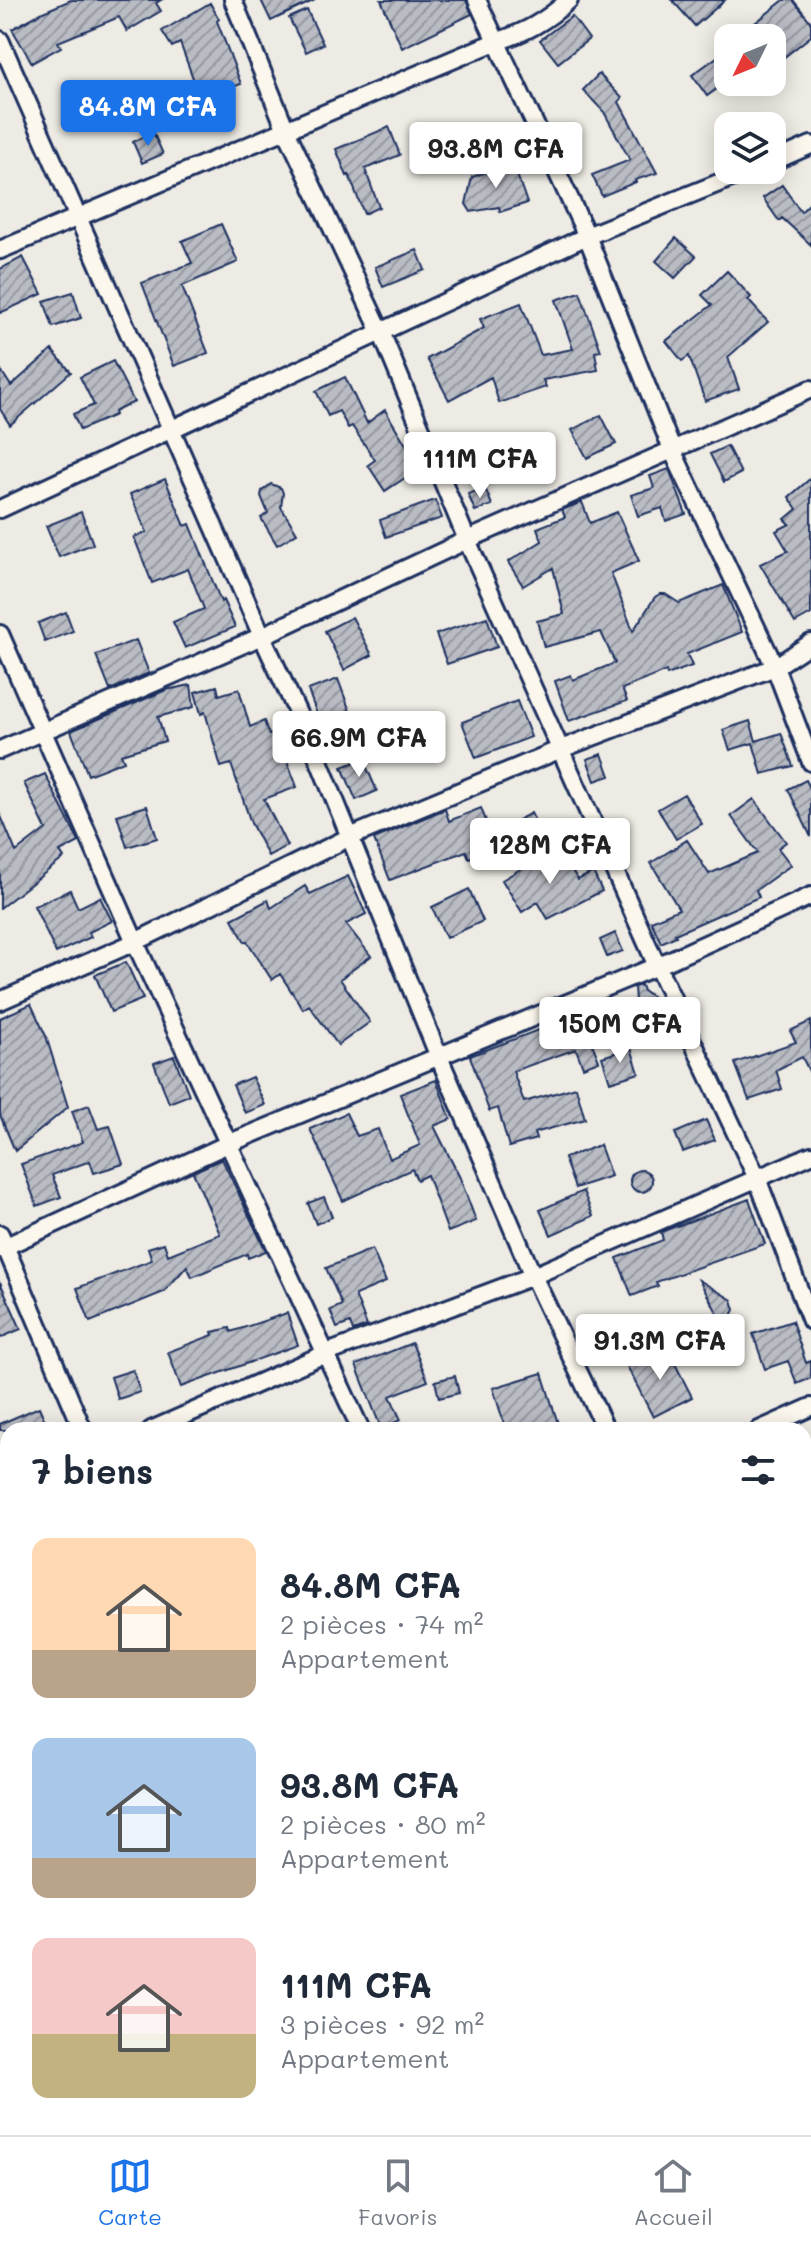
<!DOCTYPE html>
<html lang="fr">
<meta charset="utf-8">
<style>
body{margin:0;font-family:Mali,sans-serif;background:#f6f6f7;color:#1f2937;height:100vh;display:flex;flex-direction:column;font-size:30px;white-space:nowrap}
*{box-sizing:border-box;margin:0}
p{font-size:26px;color:#747a83}
.icon{flex:none;width:44px;height:44px;fill:none;stroke:currentColor;stroke-width:2;stroke-linecap:round;stroke-linejoin:round}
.map{position:relative;flex:1;overflow:hidden}
.panel{position:absolute;left:0px;top:1422px;width:812px;height:714px;display:flex;flex-direction:column;background:#fff;border-radius:24px 24px 0 0;box-shadow:0 4px 20px #0003}
.panel>*{flex:none}
.needle{width:52px;rotate:227deg}
.buttons{position:absolute;left:714px;top:24px;display:grid;gap:16px}
.buttons a{display:grid;place-items:center;width:72px;height:72px;border-radius:16px;background:#fff;box-shadow:0 4px 20px #0003;font-size:40px}
.price{position:absolute;translate:-50% -68px;padding:0 18px;border-radius:8px;background:#fff;color:#222;font-size:26px;line-height:52px;filter:drop-shadow(0 2px 4px #0008)}
.price::after{content:'';position:absolute;left:50%;top:48px;width:24px;height:18px;margin-left:-12px;background:inherit;clip-path:polygon(0 0,100% 0,50% 100%)}
.price.selected{background:#1a73e8;color:#fff}
ul{padding:0;list-style:none}
li{display:flex;align-items:center;gap:24px;height:200px;padding:0 32px}
li span{display:grid;place-items:center;flex:none;width:224px;height:160px;border-radius:16px;color:#555}
li>.icon{margin-inline-start:auto}
span .icon{width:96px;height:96px;fill:#fffc;stroke-width:1}
li b{font-size:34px}
h2{display:flex;justify-content:space-between;align-items:center;height:96px;padding:0 32px;font-size:34px}
.dock{display:flex;justify-content:space-around;align-items:center;height:112px;border-top:2px solid #e0e1e3;background:#fff;font-size:22px;color:#747a83}
.dock a{display:grid;justify-items:center;gap:4px}
.dock .selected{color:#1a73e8}
.map>svg:first-child{display:block}
</style>
<div class="map">
<svg width="811" height="2135" viewBox="0 0 811 2135">
<defs>
<pattern id="building-hatch" width="6" height="6" patternUnits="userSpaceOnUse" patternTransform="scale(2)"><rect width="6" height="6" fill="#b9bcc3"/><path d="M-1 1l2-2M0 6l6-6M5 7l2-2" fill="none" stroke="#9699a2"/></pattern>
</defs>
<rect width="100%" height="100%" fill="#eeebe4"/>
<filter id="ink" filterUnits="userSpaceOnUse"><feTurbulence type="fractalNoise" baseFrequency=".0125" numOctaves="2"/><feDisplacementMap in="SourceGraphic" scale="16" xChannelSelector="R" yChannelSelector="G"/><feConvolveMatrix kernelMatrix="1 2 1 2 8 2 1 2 1" color-interpolation-filters="sRGB"/></filter>
<g filter="url(#ink)">
<!-- building -->
<path fill="url(#building-hatch)" stroke="#1b2f5e" stroke-width="2" d="M71,0H161L156,3L161,11L127,31L119,17L58,42L61,47L32,63L12,29L43,12Z
M261,0H315L271,21Z
M381,0H466L472,14L402,48Z
M672,0H725L695,26Z
M784,0H793L811,22V36L783,58L772,44V38H767L755,23Z
M210,3L219,19L217,21L241,84L206,97L202,88L197,89L180,43L172,47L162,31Z
M307,10L323,44L306,52L289,18Z
M572,16L589,39L558,63L540,40Z
M720,55L728,66V81L707,96L692,75Z
M599,74L622,98L619,102L657,173L635,180L636,182L602,196L592,175L630,160L604,112L583,90Z
M389,127L400,155L365,169L379,207L364,214L349,175L347,176L336,149Z
M153,132L163,154L142,163L133,142Z
M513,163L527,203L500,212L499,207L471,212L466,204L472,177Z
M782,185L801,212L811,202V245L782,218L779,221L763,198Z
M221,224L238,262L182,286L208,353L174,366L142,283L192,263L182,241Z
M676,238L696,256L675,278L656,261Z
M417,250L425,270L383,287L375,267Z
M23,257L42,294L0,313V269Z
M727,271L751,297L748,300L768,322L728,357L739,389L705,401L689,356L682,361L666,341L712,305L702,295Z
M73,292L81,318L53,327L44,301Z
M580,292L601,351L595,352L598,370L543,380L546,387L499,403L491,377L449,400L427,359L484,328L480,319L521,303L541,355L573,349L556,300Z
M52,350L71,372L10,425L0,409V369L11,386Z
M113,361L134,402L114,412L115,415L80,430L73,414L94,405L80,377Z
M345,377L367,423L385,410L420,468L385,491L368,465L375,460L352,426L348,428L339,411L328,416L316,391Z
M601,415L616,444L587,458L572,430Z
M513,437L523,474L489,483L479,446Z
M727,446L741,473L724,482L710,454Z
M669,469L686,514L666,521L662,508L638,516L631,495L654,488L650,476Z
M811,478V614L795,623L760,564L788,551L776,531L790,524L785,519L797,509L789,497Z
M165,479L185,526L190,524L221,602L223,600L235,627L185,648L173,622L204,609L188,569L152,583L134,537L147,532L130,494Z
M271,484L281,488L283,493L281,507L297,533L277,545L261,518L268,513L261,496L262,491Z
M485,488L492,505L475,511L468,494Z
M435,500L442,518L386,537L380,520Z
M582,502L590,523L617,512L639,561L611,573L633,631L655,597L660,594H665L679,603L723,585L742,632L687,654L692,666L667,675L666,671L622,689L627,701L569,721L555,681L571,675L573,680L615,663L601,632L544,647L537,621L564,614L553,568L523,586L508,562L542,541L537,528L565,517L562,510Z
M81,512L93,544L59,557L46,526Z
M66,612L73,631L45,642L38,623Z
M352,617L372,655L344,670L325,631Z
M487,617L497,647L447,664L436,634Z
M136,640L149,673L110,690L96,655Z
M338,679L352,717L322,728L308,690Z
M191,685L194,707L158,717L165,741L121,754L124,761L88,775L71,731L166,690Z
M217,686L219,695L239,689L250,727L264,721L269,735L281,731L289,753L285,755L297,787L264,799L287,846L268,856L251,823L231,764L221,767L205,712L201,714L195,692Z
M517,701L531,737L476,758L462,722Z
M750,721L756,741L781,733L793,766L762,774L753,743L730,750L723,730Z
M602,754L610,776L595,781L587,759Z
M363,759L377,791L356,800L342,767Z
M45,774L79,842L60,852L64,858L0,908V814L16,852L46,829L24,783Z
M806,780L811,790V837L788,789Z
M684,794L702,824L676,839L658,809Z
M754,799L786,842L778,848L791,865L756,890L759,897L675,934L676,936L661,943L651,921L679,909L651,863L687,840L709,874L758,853L731,816Z
M147,806L157,838L127,847L117,815Z
M481,808L491,834L531,813L540,831L469,858L466,851L390,880L374,839L445,809L449,821Z
M551,851L553,856L560,852L578,880L593,872L602,891L548,919L538,902L522,912L502,880Z
M348,876L366,914L346,924L371,956L340,979L370,1022L338,1045L309,1005L303,1009L280,974L272,980L247,941L245,942L232,919L268,900L271,908L305,886L310,894Z
M469,889L483,921L446,938L432,907Z
M70,890L78,908L100,897L112,921L89,932L91,937L56,953L34,906Z
M615,933L623,951L607,957L600,940Z
M126,962L143,999L111,1012L95,975Z
M641,985L643,991L652,996L648,1007L657,1032L631,1040L624,1020L636,1016L634,987Z
M31,1004L46,1036L68,1107L15,1151L0,1115V1018Z
M579,1011L599,1061L583,1067L576,1049L513,1071L524,1102L576,1087L585,1119L534,1133L536,1139L509,1147L498,1108L489,1111L470,1056L562,1021L561,1019Z
M811,1021V1075L802,1057L776,1070L782,1089L749,1100L735,1063L796,1042L790,1031Z
M631,1048L639,1073L610,1082L602,1057Z
M174,1056L189,1095L169,1103L154,1063Z
M252,1077L265,1105L245,1113L233,1085Z
M436,1080L451,1119L434,1126L460,1178L476,1221L448,1232L427,1175L417,1180L412,1169L343,1201L310,1129L346,1113L357,1136L378,1129L389,1159L420,1145L400,1094Z
M89,1105L98,1129L110,1126L123,1164L94,1173L90,1161L52,1175L61,1197L37,1206L21,1164L83,1142L72,1111Z
M706,1120L715,1140L683,1152L675,1133Z
M600,1145L611,1176L575,1188L564,1158Z
M222,1159L266,1251L248,1258L247,1254L192,1277L187,1266L164,1292L90,1322L77,1288L152,1260L148,1248L164,1243L168,1255L220,1234L193,1172Z
M630 1181a11 11 0 1 1 22 0a11 11 0 1 1-22 0Z
M583,1191L593,1216L551,1235L540,1210Z
M324,1197L332,1217L316,1224L308,1203Z
M749,1199L765,1244L656,1282L658,1286L632,1296L617,1258L663,1240L661,1232Z
M372,1249L386,1282L355,1295L367,1326L353,1331L350,1323L337,1328L330,1310L342,1305L326,1268Z
M699,1280L732,1300L735,1310L731,1317L718,1314Z
M0,1282L21,1329L0,1338Z
M287,1313L298,1345L181,1387L168,1352L213,1335L212,1332L230,1328L231,1332Z
M792,1321L806,1363L811,1361V1378L797,1384L788,1361L765,1369L753,1334Z
M412,1343L428,1381L390,1396L401,1420L381,1428L356,1365Z
M666,1346L692,1397L653,1417L627,1366Z
M133,1370L140,1392L118,1399L111,1377Z
M542,1373L560,1430H506L493,1388Z
M455,1376L459,1393L439,1398L435,1381Z
M39,1407L49,1430H0V1424Z"/>
<g fill="none" stroke-linecap="round" stroke-linejoin="round">
<!-- minor casing -->
<g stroke="#1b2f5e" stroke-width="22">
<path id="minor" d="M233,0L286,130L381,332L467,540L657,966L757,1178L811,1321
M477,0L587,236L673,452L775,667L811,762
M0,40L262,636L313,746L439,1057L533,1276L606,1430
M772,162L811,145
M0,250L495,42C525,33 546,21 569,0
M0,509L587,236L751,170
M0,634L135,942L361,1430
M0,750L262,636L467,540L811,389
M0,1001L135,942L350,837L561,749L775,667L811,643
M0,1234L83,1430
M0,1249L230,1143L657,966L811,896
M151,1430L327,1353L533,1276L811,1155
M759,1430L811,1407
M0,1499L8,1496
M804,1678L811,1675
M0,1764L8,1761
M0,1864L8,1883
M804,1951L811,1963
M0,2031L8,2027
M117,2128L121,2135
M396,2128L399,2135
M670,2128L673,2135
M321,2135L338,2128"/>
</g>
<!-- minor -->
<use href="#minor" stroke="#fbf7ec" stroke-width="16"/>
</g>
</g>
</svg>
<div class="buttons">
<a><svg class="needle" viewBox="-14 -14 28 28"><path d="M0-13l5 13h-10z" fill="#e53935"/><path d="M0 13l5-13h-10z" fill="#747a83"/></svg></a>
<a><svg class="icon" aria-label="layers" viewBox="0 0 24 24"><path d="M12 4l9 5-9 5-9-5zM3 14l9 5 9-5"/></svg></a>
</div>
<b class="price selected" style="left:148px;top:148px">84.8M CFA</b>
<b class="price" style="left:496px;top:190px">93.8M CFA</b>
<b class="price" style="left:480px;top:500px">111M CFA</b>
<b class="price" style="left:359px;top:779px">66.9M CFA</b>
<b class="price" style="left:550px;top:886px">128M CFA</b>
<b class="price" style="left:620px;top:1065px">150M CFA</b>
<b class="price" style="left:660px;top:1382px">91.3M CFA</b>
<section class="panel">
<h2>7 biens<svg class="icon" aria-label="filters" viewBox="0 0 24 24"><path d="M4 7h16M4 17h16"/><circle cx="9" cy="7" r="2"/><circle cx="15" cy="17" r="2"/></svg></h2>
<ul>
<li><span style="background:linear-gradient(#ffd9b3 70%,#b9a48a 0)"><svg class="icon" aria-label="home" viewBox="0 0 24 24"><path d="M3 11l9-7 9 7M6 9v11h12V9"/></svg></span><div><b>84.8M CFA</b><p>2 pièces · 74 m²</p><p>Appartement</p></div></li>
<li><span style="background:linear-gradient(#a9c7e8 75%,#b9a48a 0)"><svg class="icon" aria-label="home" viewBox="0 0 24 24"><path d="M3 11l9-7 9 7M6 9v11h12V9"/></svg></span><div><b>93.8M CFA</b><p>2 pièces · 80 m²</p><p>Appartement</p></div></li>
<li><span style="background:linear-gradient(#f6c9c9 60%,#c2b280 0)"><svg class="icon" aria-label="home" viewBox="0 0 24 24"><path d="M3 11l9-7 9 7M6 9v11h12V9"/></svg></span><div><b>111M CFA</b><p>3 pièces · 92 m²</p><p>Appartement</p></div></li>
</ul>
</section>
</div>
<nav class="dock">
<a class="selected"><svg class="icon" aria-label="map" viewBox="0 0 24 24"><path d="M3 6l6-2 6 2 6-2v14l-6 2-6-2-6 2zM9 4v14M15 6v14"/></svg>Carte</a>
<a><svg class="icon" aria-label="saved" viewBox="0 0 24 24"><path d="M7 4h10v16l-5-4-5 4z"/></svg>Favoris</a>
<a><svg class="icon" aria-label="home" viewBox="0 0 24 24"><path d="M3 11l9-7 9 7M6 9v11h12V9"/></svg>Accueil</a>
</nav>
